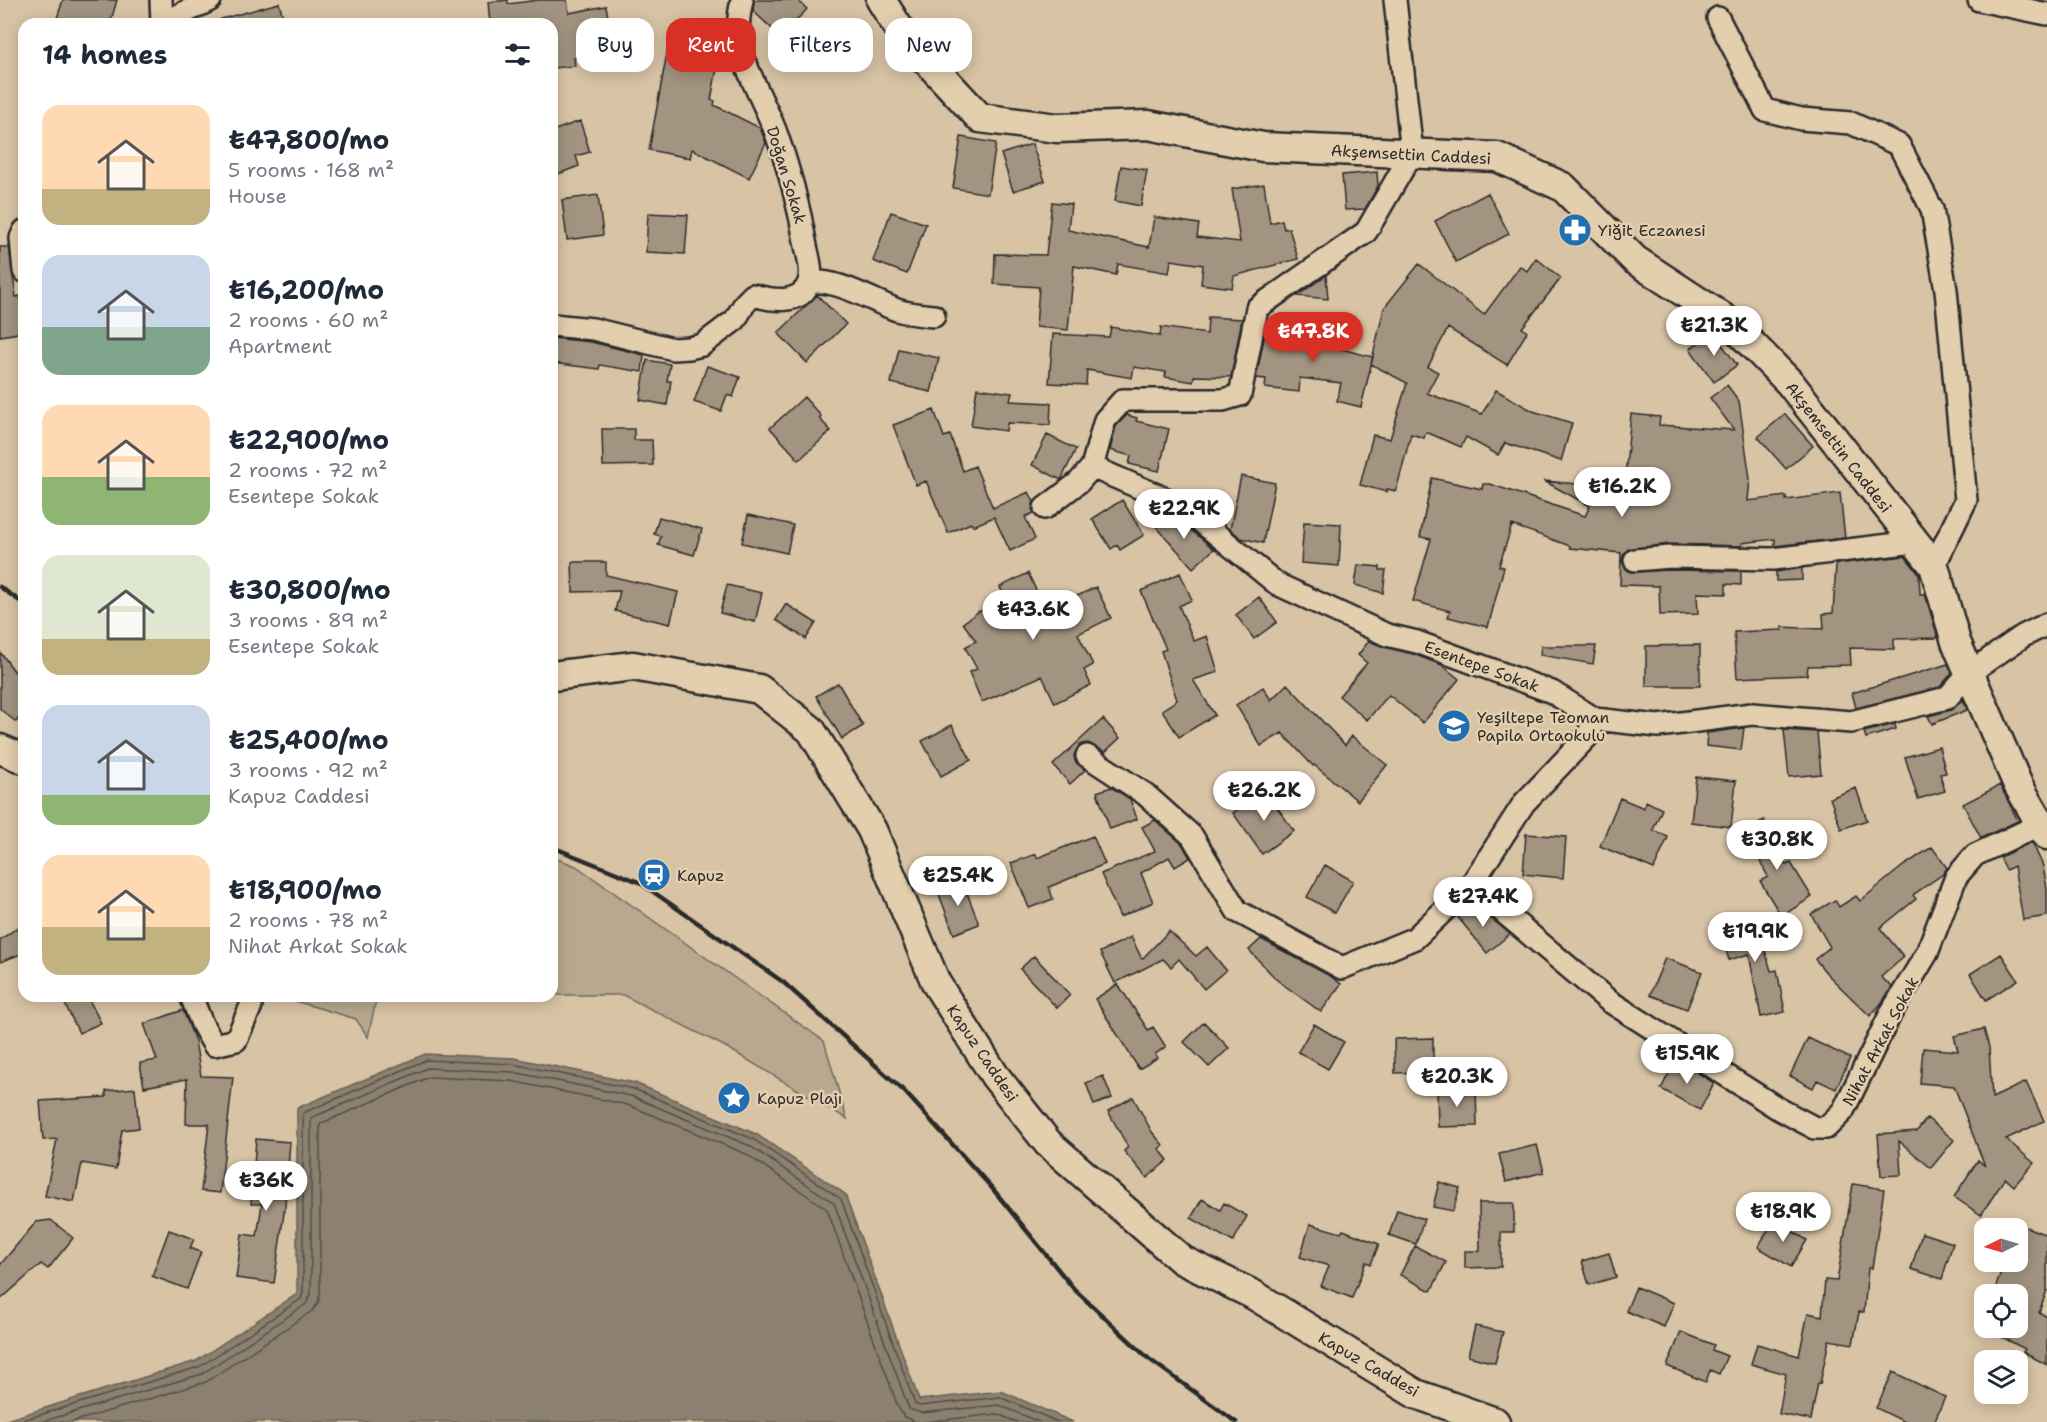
<!DOCTYPE html>
<meta charset="utf-8">
<style>
body{margin:0;font-family:"Shantell Sans",sans-serif;background:#f6f6f7;color:#1f2937;height:100vh;display:flex;flex-direction:column;font-size:22px;white-space:nowrap}
*{box-sizing:border-box;margin:0}
p{font-size:20px;color:#747a83}
.icon{flex:none;width:33px;height:33px;fill:none;stroke:currentColor;stroke-width:2;stroke-linecap:round;stroke-linejoin:round}
.map{position:relative;flex:1;overflow:hidden}
.drawer{position:absolute;left:18px;top:18px;width:540px;height:984px;display:flex;flex-direction:column;background:#fff;border-radius:18px;box-shadow:0 3px 15px #0003}
.drawer>*{flex:none}
.guide{position:absolute;left:576px;top:18px;width:570px;height:54px;display:flex;gap:12px}
.needle{width:39px;rotate:265deg}
.controls{position:absolute;left:1974px;top:1218px;display:grid;gap:12px}
.controls a{display:grid;place-items:center;width:54px;height:54px;border-radius:12px;background:#fff;box-shadow:0 3px 15px #0003;font-size:30px}
.price{position:absolute;translate:-50% -51px;padding:0 14px;border-radius:21px;background:#fff;color:#222;font-size:20px;line-height:39px;filter:drop-shadow(0 2px 3px #0008)}
.price::after{content:'';position:absolute;left:50%;top:36px;width:18px;height:14px;margin-left:-9px;background:inherit;clip-path:polygon(0 0,100% 0,50% 100%)}
.price.current{background:#d93025;color:#fff}
ul{padding:0;list-style:none}
li{display:flex;align-items:center;gap:18px;height:150px;padding:0 24px}
li span{display:grid;place-items:center;flex:none;width:168px;height:120px;border-radius:18px;color:#555}
li>.icon{margin-inline-start:auto}
span .icon{width:72px;height:72px;fill:#fffc;stroke-width:1}
li b{font-size:26px}
h2{display:flex;justify-content:space-between;align-items:center;height:72px;padding:0 24px;font-size:26px}
.chip{padding:0 21px;border-radius:18px;background:#fff;box-shadow:0 3px 15px #0003;font-size:21px;line-height:54px}
.chip.current{background:#d93025;color:#fff}
.map>svg:first-child{display:block}
</style>
<div class="map">
<svg width="2047" height="1422" viewBox="0 0 2047 1422">
<rect width="100%" height="100%" fill="#d8c4a5"/>
<filter id="ink" filterUnits="userSpaceOnUse"><feTurbulence type="fractalNoise" baseFrequency=".0167" numOctaves="2"/><feDisplacementMap in="SourceGraphic" scale="12" xChannelSelector="R" yChannelSelector="G"/><feConvolveMatrix kernelMatrix="1 2 1 2 8 2 1 2 1" color-interpolation-filters="sRGB"/></filter>
<g filter="url(#ink)">
<!-- green -->
<path fill="#b8a88f" stroke="#726a5d" stroke-width="1.5" d="M552,857L576,866L824,1041L847,1119L724,1046L623,995H552Z
M278,996H377L368,1037L356,1019Z"/>
<!-- water -->
<path fill="#8c816f" stroke="#655f54" stroke-width="1.5" d="M425,1054L514,1058L635,1083L756,1134L845,1194L919,1400L1001,1391L1073,1422H0L196,1361L297,1294V1108Z"/>
<g fill="none" stroke-linecap="round" stroke-linejoin="round">
<!-- shore -->
<path stroke="#524d46" stroke-width="1.5" d="M16,1422L199,1367L301,1299L303,1293V1113L426,1060L513,1064L634,1089L753,1139L841,1199L915,1404L920,1406L1000,1397L1058,1422
M41,1422L202,1374L306,1304L311,1294V1118L427,1068L513,1072L631,1096L750,1146L834,1203L909,1409L921,1413L999,1405L1039,1422
M72,1422L206,1382L312,1311L318,1303L320,1294V1124L429,1077L511,1081L628,1105L746,1154L827,1209L898,1407L904,1417L916,1422
M924,1422L997,1414L1017,1422"/>
</g>
<!-- building -->
<path fill="#a29480" stroke="#2b2b2b" stroke-width="1.5" d="M63,0H117L110,24H55Z
M508,0V4L539,0H567L569,13L606,6L614,50L574,58L575,66L552,68V24H490L488,2Z
M754,0H797L807,9L781,37L753,11Z
M279,3L285,24H222L221,19Z
M672,26L723,36L711,100L715,101L714,105L760,128L766,143L749,178L692,149L690,158L649,150Z
M580,121L590,152L576,156L579,166L558,174L552,158V131Z
M961,137L996,143L988,194L953,188Z
M1032,144L1045,181L1013,191L1001,154Z
M1121,166L1147,170L1141,206L1115,201Z
M1377,172L1378,186L1365,209L1345,210L1342,175Z
M1264,184L1270,223L1282,220L1284,229L1289,228L1298,259L1234,276L1232,288L1201,284L1203,265L1171,260L1169,273L1118,264L1116,275L1074,266L1068,330L1036,327L1039,287L994,284L995,254L1046,255L1052,202L1071,204L1068,230L1149,247L1154,217L1199,224L1197,237L1240,242L1232,189Z
M1488,193L1509,234L1456,262L1435,221Z
M598,195L603,235L567,240L562,200Z
M891,212L926,224L907,274L873,261Z
M648,213L688,215L685,254L646,252Z
M0,247H9L16,297L20,296L24,318V332L0,336Z
M1536,258L1561,278L1522,328L1527,332L1507,365L1448,328L1428,367L1438,372L1427,393L1482,414L1496,390L1533,411L1572,423L1561,461L1505,443L1498,455L1466,437L1461,447L1426,432L1424,438L1411,434L1396,491L1387,489V492L1360,485L1373,435L1390,439L1407,383L1371,364L1384,308L1419,264L1484,315L1520,266L1527,271Z
M1326,275L1328,299L1297,296Z
M817,295L846,324L807,363L778,333Z
M1208,317L1242,319L1231,377L1194,376L1193,382L1165,377L1166,372L1134,367L1132,378L1087,370L1086,385L1049,383L1053,334L1109,337L1111,327L1160,336L1161,327L1207,334Z
M1299,323L1330,324L1331,340L1338,341L1337,348L1373,357L1361,407L1337,401L1341,383L1300,378L1299,392L1265,388L1266,379L1256,378L1265,333L1300,336Z
M1713,332L1737,365L1714,382L1690,349Z
M552,338L591,342L644,355L642,372L600,365L599,369L552,363Z
M899,349L939,358L931,392L891,383Z
M647,360L670,364L667,381H671L667,405L640,400Z
M707,366L740,377L733,397L727,395L721,411L694,402Z
M1727,385L1739,401L1750,479L1748,501L1786,496V500L1840,493L1845,538L1775,546V539L1742,543V546L1670,544L1628,549L1624,554L1622,561L1625,568L1630,572L1670,570L1741,571V585L1726,584V594L1697,593L1698,614L1660,615L1659,586L1620,585L1621,553L1570,548V546L1512,525L1499,566L1504,567L1488,627L1448,617L1450,611L1413,601L1431,539L1420,537L1432,478L1482,489L1483,484H1490L1585,516L1590,506L1544,481L1624,488L1631,414L1660,417L1659,425L1734,430L1710,398Z
M977,388L1012,393L1010,401L1051,403L1050,425L1007,423L1006,431L971,426Z
M804,397L821,416L819,418L831,431L799,460L770,428Z
M934,410L944,437L950,435L963,471L975,466L993,508L1029,492L1034,502L1032,509L1034,513L1025,517L1035,539L1010,551L994,517L973,526L971,523L948,533L926,481L916,485L893,425Z
M1785,414L1813,446L1786,469L1758,437Z
M1127,415L1137,418L1136,421L1169,429L1159,471L1129,464L1131,456L1110,450L1116,426Z
M602,429H634V440H652L653,465L603,466Z
M1047,435L1076,449L1061,480L1032,465Z
M1241,476L1275,483L1263,543L1241,538L1230,529Z
M1122,500L1144,535L1120,550L1117,545L1111,549L1092,519Z
M1166,513L1175,517L1214,549L1193,568L1154,524Z
M748,515L793,525L787,553L742,543Z
M659,517L702,529L694,555L658,545L661,536L654,534Z
M1304,522L1341,524L1339,566L1301,563Z
M1905,556L1919,574L1920,594H1925L1938,638L1894,639V649L1850,648L1851,665L1808,666L1807,675L1737,678L1734,632L1782,630V627L1824,629L1823,614L1833,613L1836,564Z
M572,562H606V575L678,592L670,624L615,611L620,591L573,592Z
M1358,565L1380,567V570H1386L1383,593L1355,585Z
M1802,568V580L1776,581V572Z
M1028,573L1046,611L1096,587L1111,618L1078,634L1093,665L1084,670L1091,685L1055,703L1042,676L982,702L969,672L977,669L965,647L976,641L963,623L978,612L1005,599L1000,587Z
M1180,573L1192,600L1179,606L1194,641L1207,636L1218,672L1193,680L1215,715L1179,737L1162,710L1177,700L1161,651L1166,649L1141,591Z
M727,585L762,593L755,622L720,613Z
M1259,597L1277,622L1254,639L1236,615Z
M786,604L816,623L806,639L776,620Z
M1369,641L1384,647L1413,654L1442,665L1459,679L1423,723L1389,695L1367,720L1339,696L1367,663L1358,655Z
M1700,645V686H1646V646Z
M1541,646H1596L1593,664L1540,655Z
M0,652L15,672L24,661V711L16,722L0,709Z
M1948,664L1952,673L1940,687L1856,708L1852,693Z
M838,683L863,726L842,739L816,696Z
M1287,684L1345,745L1352,736L1387,765L1358,801L1314,765L1313,766L1282,733L1261,746L1236,705L1263,687L1271,700Z
M1963,699L1967,710L1932,724L1928,716L1951,710Z
M1103,719L1120,738L1105,752L1088,743L1082,744L1077,749L1074,755L1075,761L1085,770L1070,784L1053,765Z
M1895,724L1896,729L1866,738L1864,732Z
M952,725L971,760L941,776L922,741Z
M1744,728L1741,750L1706,746L1707,733Z
M1784,730L1817,732L1821,774L1789,777Z
M1939,747L1946,773L1940,774L1945,791L1918,799L1905,757Z
M1696,777L1736,781L1731,827L1691,822Z
M2000,785L2018,821L1981,838L1963,804Z
M1111,787L1130,799L1137,819L1110,829L1097,792Z
M1856,788L1867,820L1841,829L1830,798Z
M1265,790L1294,831L1262,854L1233,813Z
M1620,798L1644,808L1646,801L1662,809L1653,830L1668,837L1654,869L1600,846Z
M1155,820L1182,844L1190,858L1175,867L1169,857L1141,873L1153,902L1120,917L1101,874L1155,851L1142,827Z
M1764,820L1786,865L1791,863L1812,897L1785,914L1784,912L1780,914L1760,881L1768,877L1745,830Z
M1526,834L1566,837L1563,878L1523,874Z
M1093,836L1105,864L1049,887L1053,899L1029,908L1011,863L1036,854L1037,858Z
M2032,842L2043,866L2047,889V916L2023,920L2014,866L2006,870L2000,857Z
M1932,847L1947,868L1943,874L1913,895L1916,899L1880,928L1904,957L1881,977L1892,987L1881,1004L1870,1016L1828,975L1815,959L1830,947L1811,914L1835,900L1839,907L1856,896L1860,901L1903,866Z
M1325,865L1353,881L1335,913L1307,897Z
M962,880L979,924L954,934L937,889Z
M1473,903L1510,934L1487,953L1457,916Z
M1755,916L1771,971L1777,970L1785,1012L1761,1017L1749,954L1729,960L1719,927Z
M24,923V953L0,962V940Z
M1169,931L1196,956L1207,947L1226,970L1204,989L1179,959L1171,967L1163,959L1115,983L1100,952L1131,937L1142,959Z
M1261,939L1330,976L1341,984L1321,1012L1277,980L1249,950Z
M2001,954L2018,980L1986,1000L1970,974Z
M1034,956L1070,995L1057,1008L1020,969Z
M1665,958L1702,972L1687,1009L1650,995Z
M1118,984L1148,1030L1153,1027L1166,1047L1155,1054L1157,1058L1139,1069L1095,999Z
M61,996H87L101,1023L79,1033Z
M183,1010L195,1041L201,1076L233,1077L220,1193L201,1191L209,1124H186L187,1079L144,1087L140,1063L157,1060L144,1024Z
M1204,1022L1229,1048L1209,1067L1184,1042Z
M1314,1024L1344,1042L1328,1069L1298,1052Z
M1984,1029L1989,1047L1992,1098L2026,1082L2044,1121L2006,1139L2034,1163L2014,1186L2005,1178L1981,1215L1954,1197L1978,1160L1985,1166L1954,1086L1920,1083L1923,1048L1958,1051L1954,1036Z
M1433,1038V1072L1395,1073L1394,1039Z
M1808,1038L1850,1058L1836,1089L1817,1080L1813,1088L1790,1076Z
M1676,1059L1714,1083L1700,1110L1661,1089Z
M1103,1076L1112,1098L1094,1105L1086,1083Z
M135,1088L139,1128L122,1130L116,1169L82,1163L74,1202L45,1196L57,1139L43,1140L40,1101L106,1097V1091Z
M1476,1089L1477,1126L1438,1127L1437,1090Z
M1133,1097L1152,1132L1163,1145L1159,1149L1168,1160L1147,1178L1124,1151L1128,1147L1108,1111Z
M1927,1118L1954,1140L1931,1168L1899,1141L1901,1175L1881,1176L1878,1134L1917,1131Z
M256,1139L290,1142L285,1206L274,1283L236,1278L242,1234L257,1236L262,1204H251Z
M1537,1145L1544,1172L1506,1182L1499,1154Z
M1439,1182L1460,1188L1453,1211L1433,1207Z
M1853,1184L1884,1189L1872,1268H1868L1864,1312H1859L1853,1344L1829,1340L1820,1384L1818,1383L1811,1420L1779,1414L1786,1374L1751,1364L1757,1344L1799,1356L1808,1313L1822,1316L1825,1280L1837,1281Z
M1202,1199L1220,1210L1224,1203L1247,1216L1233,1242L1191,1218Z
M1479,1203H1514V1232H1501V1267L1465,1268V1251H1480Z
M1397,1210L1424,1219L1416,1244L1389,1235Z
M51,1220L73,1238L48,1269L41,1264L0,1300V1265L36,1222Z
M1774,1220L1807,1240L1791,1267L1758,1247Z
M1310,1224L1341,1233L1343,1230L1379,1244L1371,1264L1366,1262L1352,1298L1321,1286L1329,1266L1300,1257Z
M2018,1224L2047,1235V1290L2039,1312L2047,1317V1365L2023,1352L2025,1349L1984,1328H2018V1294H1993L2005,1262H2018Z
M169,1230L194,1239L190,1248L201,1252L187,1289L152,1276Z
M1922,1233L1953,1243L1942,1279L1911,1269Z
M1415,1246L1446,1262L1431,1291L1400,1275Z
M1609,1253L1616,1277L1589,1285L1582,1261Z
M1636,1287L1674,1303L1664,1327L1626,1311Z
M1475,1326L1503,1332L1495,1363L1468,1356Z
M1681,1332L1714,1345L1712,1350L1727,1356L1719,1374L1710,1370L1706,1382L1667,1366Z
M1893,1372L1945,1397L1934,1422H1905L1876,1408Z"/>
<g fill="none" stroke-linecap="round" stroke-linejoin="round">
<!-- street casing -->
<g stroke="#2b2b2b" stroke-width="26">
<path id="street" d="M161,0L162,23
M1979,0L2047,14
M1718,18L1765,110L1801,119L1851,123L1899,145L1932,209L1946,290L1966,500L1934,566
M161,24L210,0
M24,231L21,238L24,271
M809,282C841,280 868,299 897,310C909,314 922,315 934,316
M552,325L593,329L673,349L689,348L702,345L735,320L745,303L753,295C770,300 802,306 809,282C813,271 808,256 806,246C799,206 789,168 775,130C765,105 751,80 742,54C736,37 738,18 742,0
M1092,467L1182,506L1277,584L1387,635L1417,642L1552,692L1595,719L1658,726L1752,714L1851,722L1947,698L1969,673L2023,636L2047,624
M1045,508L1079,482L1092,467L1105,420L1123,400H1223L1240,395L1257,308L1366,232L1412,153L1395,0
M1635,560L1670,557L1773,559L1915,542
M1087,756L1145,794L1192,836L1237,911L1342,968L1415,938L1471,885L1524,803L1587,737L1595,719
M1471,885L1609,1001L1779,1109L1815,1128H1826L1843,1111L1891,1013L1927,953L1956,877L1975,855L2041,824
M191,996L202,1024L214,1045L236,1040L251,1006L252,996"/>
</g>
<!-- secondary casing -->
<g stroke="#2b2b2b" stroke-width="33">
<path id="secondary" d="M881,0L903,35L980,118L1057,128L1148,125L1263,147L1497,157L1563,187L1635,260L1731,323L1790,383L1934,566L1956,642L2018,785L2047,835
M552,676L633,666L759,689L811,730L872,830L936,983L995,1076L1048,1143L1182,1260L1254,1295L1416,1394L1495,1422
M0,749L24,759"/>
</g>
<!-- street -->
<use href="#street" stroke="#e3cead" stroke-width="21"/>
<!-- secondary -->
<use href="#secondary" stroke="#e3cead" stroke-width="28"/>
<!-- rail -->
<path stroke="#2b2b2b" stroke-width="4.5" d="M0,587L24,604
M552,847L639,882L783,982L904,1091L992,1188L1074,1289L1149,1359L1236,1422"/>
</g>
</g>
<!-- icons -->
<defs>
<g id="pharmacy-disc" transform="scale(1.725)"><circle r="9.5" fill="#1f6fb2" stroke="#e3cead"/><path d="M-2-6h4v4h4v4h-4v4h-4v-4h-4v-4h4Z" fill="#fff"/></g>
<g id="school-disc" transform="scale(1.725)"><circle r="9.5" fill="#1f6fb2" stroke="#e3cead"/><path d="M0-5L7-2L0 1L-7-2ZM-4 1L0 2.5L4 1V4Q0 6-4 4Z" fill="#fff"/></g>
<g id="station-disc" transform="scale(1.725)"><circle r="9.5" fill="#1f6fb2" stroke="#e3cead"/><path d="M-3-6H3Q5-6 5-4V2Q5 4 3 4L4.5 6H3L1.5 4h-3L-3 6H-4.5L-3 4Q-5 4-5 2V-4Q-5-6-3-6ZM-3.5-4v3h7v-3ZM-3.5 1v1.5H-2V1ZM2 1v1.5H3.5V1Z" fill="#fff"/></g>
<g id="sight-disc" transform="scale(1.725)"><circle r="9.5" fill="#1f6fb2" stroke="#e3cead"/><path d="M0-6L1.8-2.2L6-1.7L2.9 1.2L3.7 5.4L0 3.3L-3.7 5.4L-2.9 1.2L-6-1.7L-1.8-2.2Z" fill="#fff"/></g>
</defs>
<g fill-rule="evenodd">
<use href="#pharmacy-disc" x="1575" y="230"/>
<use href="#school-disc" x="1454" y="726"/>
<use href="#station-disc" x="654" y="875"/>
<use href="#sight-disc" x="734" y="1098"/>
</g>
<g text-anchor="middle" stroke-width="5" stroke-linejoin="round" paint-order="stroke">
<!-- street labels -->
<g font-size="16" fill="#2b2b2b" stroke="#e3cead">
<text transform="translate(1411 154) rotate(3)" y="6">Akşemsettin Caddesi</text>
<text transform="translate(787 175) rotate(73)" y="6">Doğan Sokak</text>
<text transform="translate(1839 447) rotate(52)" y="6">Akşemsettin Caddesi</text>
<text transform="translate(1482 666) rotate(20)" y="6">Esentepe Sokak</text>
<text transform="translate(1880 1041) rotate(-62)" y="6">Nihat Arkat Sokak</text>
<text transform="translate(983 1053) rotate(56)" y="6">Kapuz Caddesi</text>
<text transform="translate(1369 1364) rotate(30)" y="6">Kapuz Caddesi</text>
</g>
<!-- poi labels -->
<g font-size="16" fill="#2b2b2b" stroke="#e3cead" text-anchor="start">
<text x="1598" y="236">Yiğit Eczanesi</text>
<text x="1477" y="723">Yeşiltepe Teoman<tspan x="1477" dy="18">Papila Ortaokulu</tspan></text>
<text x="677" y="881">Kapuz</text>
<text x="757" y="1104">Kapuz Plajı</text>
</g>
</g>
</svg>
<div class="controls">
<a><svg class="needle" viewBox="-14 -14 28 28"><path d="M0-13l5 13h-10z" fill="#e53935"/><path d="M0 13l5-13h-10z" fill="#747a83"/></svg></a>
<a><svg class="icon" aria-label="locate" viewBox="0 0 24 24"><circle cx="12" cy="12" r="6"/><path d="M12 2v4M12 18v4M2 12h4M18 12h4"/></svg></a>
<a><svg class="icon" aria-label="layers" viewBox="0 0 24 24"><path d="M12 4l9 5-9 5-9-5zM3 14l9 5 9-5"/></svg></a>
</div>
<b class="price" style="left:1714px;top:357px">₺21.3K</b>
<b class="price current" style="left:1313px;top:363px">₺47.8K</b>
<b class="price" style="left:1622px;top:518px">₺16.2K</b>
<b class="price" style="left:1184px;top:540px">₺22.9K</b>
<b class="price" style="left:1033px;top:641px">₺43.6K</b>
<b class="price" style="left:1264px;top:822px">₺26.2K</b>
<b class="price" style="left:1777px;top:871px">₺30.8K</b>
<b class="price" style="left:958px;top:907px">₺25.4K</b>
<b class="price" style="left:1483px;top:928px">₺27.4K</b>
<b class="price" style="left:1755px;top:963px">₺19.9K</b>
<b class="price" style="left:1687px;top:1085px">₺15.9K</b>
<b class="price" style="left:1457px;top:1108px">₺20.3K</b>
<b class="price" style="left:266px;top:1212px">₺36K</b>
<b class="price" style="left:1783px;top:1243px">₺18.9K</b>
<div class="guide">
<a class="chip">Buy</a>
<a class="chip current">Rent</a>
<a class="chip">Filters</a>
<a class="chip">New</a>
</div>
<section class="drawer">
<h2>14 homes<svg class="icon" aria-label="filters" viewBox="0 0 24 24"><path d="M4 7h16M4 17h16"/><circle cx="9" cy="7" r="2"/><circle cx="15" cy="17" r="2"/></svg></h2>
<ul>
<li><span style="background:linear-gradient(#ffd9b3 70%,#c2b280 0)"><svg class="icon" aria-label="home" viewBox="0 0 24 24"><path d="M3 11l9-7 9 7M6 9v11h12V9"/></svg></span><div><b>₺47,800/mo</b><p>5 rooms · 168 m²</p><p>House</p></div></li>
<li><span style="background:linear-gradient(#c9d6e8 60%,#7fa58c 0)"><svg class="icon" aria-label="home" viewBox="0 0 24 24"><path d="M3 11l9-7 9 7M6 9v11h12V9"/></svg></span><div><b>₺16,200/mo</b><p>2 rooms · 60 m²</p><p>Apartment</p></div></li>
<li><span style="background:linear-gradient(#ffd9b3 60%,#8fb573 0)"><svg class="icon" aria-label="home" viewBox="0 0 24 24"><path d="M3 11l9-7 9 7M6 9v11h12V9"/></svg></span><div><b>₺22,900/mo</b><p>2 rooms · 72 m²</p><p>Esentepe Sokak</p></div></li>
<li><span style="background:linear-gradient(#dfe7d0 70%,#c2b280 0)"><svg class="icon" aria-label="home" viewBox="0 0 24 24"><path d="M3 11l9-7 9 7M6 9v11h12V9"/></svg></span><div><b>₺30,800/mo</b><p>3 rooms · 89 m²</p><p>Esentepe Sokak</p></div></li>
<li><span style="background:linear-gradient(#c9d6e8 75%,#8fb573 0)"><svg class="icon" aria-label="home" viewBox="0 0 24 24"><path d="M3 11l9-7 9 7M6 9v11h12V9"/></svg></span><div><b>₺25,400/mo</b><p>3 rooms · 92 m²</p><p>Kapuz Caddesi</p></div></li>
<li><span style="background:linear-gradient(#ffd9b3 60%,#c2b280 0)"><svg class="icon" aria-label="home" viewBox="0 0 24 24"><path d="M3 11l9-7 9 7M6 9v11h12V9"/></svg></span><div><b>₺18,900/mo</b><p>2 rooms · 78 m²</p><p>Nihat Arkat Sokak</p></div></li>
</ul>
</section>
</div>
